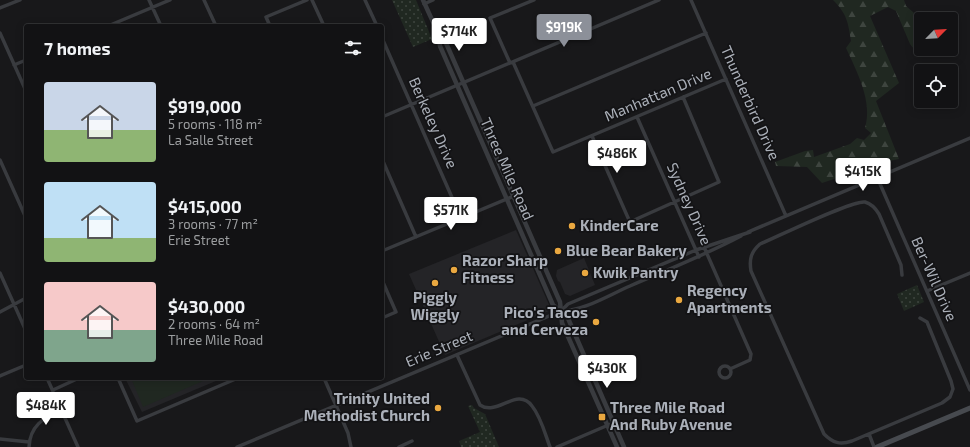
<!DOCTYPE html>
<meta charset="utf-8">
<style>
body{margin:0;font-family:"Exo 2",sans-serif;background:#1b1b1d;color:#f1f3f6;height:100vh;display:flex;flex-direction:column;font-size:15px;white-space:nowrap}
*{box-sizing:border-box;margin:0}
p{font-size:13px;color:#9c9ea0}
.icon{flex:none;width:22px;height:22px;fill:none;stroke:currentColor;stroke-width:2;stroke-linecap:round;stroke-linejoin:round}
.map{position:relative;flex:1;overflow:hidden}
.details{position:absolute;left:24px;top:24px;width:360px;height:356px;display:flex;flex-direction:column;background:#121214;border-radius:4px;box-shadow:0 2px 10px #0003,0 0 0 1px #313234}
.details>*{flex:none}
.needle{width:26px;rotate:66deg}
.buttons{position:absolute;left:914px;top:12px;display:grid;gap:8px}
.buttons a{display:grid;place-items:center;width:44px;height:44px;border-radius:4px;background:#121214;box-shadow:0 2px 10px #0003,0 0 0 1px #313234;font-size:20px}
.price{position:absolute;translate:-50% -34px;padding:0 9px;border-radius:4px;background:#fff;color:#222;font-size:13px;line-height:26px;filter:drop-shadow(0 1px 2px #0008)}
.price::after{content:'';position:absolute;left:50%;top:24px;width:12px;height:9px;margin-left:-6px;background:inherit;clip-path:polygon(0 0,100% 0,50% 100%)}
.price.selected{background:#8c9099;color:#fff}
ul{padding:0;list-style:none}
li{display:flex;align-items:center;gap:12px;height:100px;padding:0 20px}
li span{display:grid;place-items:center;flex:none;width:112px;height:80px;border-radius:4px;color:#555}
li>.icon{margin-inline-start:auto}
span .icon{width:48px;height:48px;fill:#fffc;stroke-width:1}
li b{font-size:17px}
h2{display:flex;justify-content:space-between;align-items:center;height:48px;padding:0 20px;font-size:17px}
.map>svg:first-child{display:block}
</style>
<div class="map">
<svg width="970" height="447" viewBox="0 0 970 447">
<defs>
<pattern id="forest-firs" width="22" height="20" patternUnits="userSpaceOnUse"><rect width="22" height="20" fill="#202821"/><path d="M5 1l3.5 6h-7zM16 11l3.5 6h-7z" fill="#3e453f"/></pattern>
<pattern id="park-dots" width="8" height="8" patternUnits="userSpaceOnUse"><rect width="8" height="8" fill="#202821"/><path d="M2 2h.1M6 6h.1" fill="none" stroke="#3e453f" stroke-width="1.8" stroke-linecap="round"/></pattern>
</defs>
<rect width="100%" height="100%" fill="#18181a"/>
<!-- built -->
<path fill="#242427" d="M516,230L550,307L549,311L445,355L409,274Z
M584,258L595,285L570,296L565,294L560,282L558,281L556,276L557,270Z
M125,378H223L142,412Z"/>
<!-- forest -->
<path fill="url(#forest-firs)" d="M833,0H904L906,6L921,19L916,24L919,46L917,53L910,44L896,11L888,7L870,16L899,83L876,101L899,159L874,164L850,178H837L822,183L807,167L776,166L775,162L805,151L813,150L814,157L850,144L857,138L864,140L871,133L865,128C873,102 857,72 846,48L851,41C848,22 847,14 833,0Z"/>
<!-- park -->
<path fill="url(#park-dots)" d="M392,0H416L432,39L413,47Z
M917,285L924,302L904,311L897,294Z
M472,405L474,408L485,414L499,447H461L459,441L480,432L468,406Z"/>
<!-- garden -->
<path fill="#202821" d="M131,378H210L143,407Z"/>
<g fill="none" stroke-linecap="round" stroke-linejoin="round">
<!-- minor -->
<path stroke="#393b3f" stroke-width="3.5" d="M149,0L161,26
M204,0L216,26
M312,0L324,26
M365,0L377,26
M691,0L786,216
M424,4L433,0
M0,8L20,0
M108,26L170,0
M270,26L266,17L307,0
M0,33L26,91
M382,38L461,218
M513,62L553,152L726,79
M510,63L490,18L534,0
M14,65L26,60
M533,106L706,33
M382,117L659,0
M637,117L699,257
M592,136L629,220L632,221L719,182L683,97
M382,159L416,237
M0,160L26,218
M877,177L970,390
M748,232L970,138
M704,247L751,354L750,360L730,369
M382,251L514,196
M0,273L26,331
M902,275L901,265L879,214C876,209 872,204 865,202C852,200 777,237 760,244C751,252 749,259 751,271L824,434C833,443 840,445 852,441L942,403L950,397L953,389L951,381L927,322L920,318
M382,280L396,312L382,318
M927,291L970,273
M561,311C584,311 609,295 630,286C667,270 705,255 741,236
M0,312L26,298
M457,355L480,405C497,417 517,386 532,406C541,417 545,434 550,447
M719 372a6 6 0 1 1 12 0a6 6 0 1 1-12 0Z
M0,376L26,365
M47,378L78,447
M118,378L137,421L238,378
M324,378L348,433L351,447
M53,390L79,378
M869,434L874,447
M0,439L29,442
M29,447C30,426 43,418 61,410
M237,447L561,311L568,304L696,250L750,232
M399,447L412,441
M557,447L613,423"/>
<!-- tertiary -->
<path stroke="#393b3f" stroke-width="4.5" d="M423,0L438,33L446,43L560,302L561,311
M438,33L440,46L553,305L561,311
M617,447L562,323L561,311L567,316L624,447"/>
<!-- secondary -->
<path stroke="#474a4f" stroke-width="5" d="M877,447L970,408"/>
</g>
<!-- markers -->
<g fill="#eaa840" stroke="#131315" stroke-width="1.5">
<circle cx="572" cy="226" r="4"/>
<circle cx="558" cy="251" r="4"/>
<circle cx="454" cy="270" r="4"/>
<circle cx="585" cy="273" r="4"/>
<circle cx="435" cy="283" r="4"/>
<circle cx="679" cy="300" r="4"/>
<circle cx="596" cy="322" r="4"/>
<circle cx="438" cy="408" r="4"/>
<rect x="598" y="413" width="8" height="8" rx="2"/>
</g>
<g text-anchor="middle" stroke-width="3.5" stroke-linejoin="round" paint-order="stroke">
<!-- street labels -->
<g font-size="15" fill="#abb0b9" stroke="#131315">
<text transform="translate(658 95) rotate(-23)" y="5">Manhattan Drive</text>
<text transform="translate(750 103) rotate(66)" y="5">Thunderbird Drive</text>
<text transform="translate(433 123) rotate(66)" y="5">Berkeley Drive</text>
<text transform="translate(507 169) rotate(66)" y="5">Three Mile Road</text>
<text transform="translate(689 204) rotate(66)" y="5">Sydney Drive</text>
<text transform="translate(934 279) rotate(66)" y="5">Ber-Wil Drive</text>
<text transform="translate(439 349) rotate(-23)" y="5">Erie Street</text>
</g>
<!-- poi labels -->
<g font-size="15" font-weight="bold" fill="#abb0b9" stroke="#131315" text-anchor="start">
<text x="580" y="231">KinderCare</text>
<text x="566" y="256">Blue Bear Bakery</text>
<text x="462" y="266">Razor Sharp<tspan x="462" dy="17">Fitness</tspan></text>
<text x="593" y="278">Kwik Pantry</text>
<text x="687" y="296">Regency<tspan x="687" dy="17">Apartments</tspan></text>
<text x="435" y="303" text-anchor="middle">Piggly<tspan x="435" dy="17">Wiggly</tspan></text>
<text x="588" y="318" text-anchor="end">Pico's Tacos<tspan x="588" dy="17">and Cerveza</tspan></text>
<text x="430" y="404" text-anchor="end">Trinity United<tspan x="430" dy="17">Methodist Church</tspan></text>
<text x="610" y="413">Three Mile Road<tspan x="610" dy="17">And Ruby Avenue</tspan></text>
</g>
</g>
</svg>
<div class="buttons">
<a><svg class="needle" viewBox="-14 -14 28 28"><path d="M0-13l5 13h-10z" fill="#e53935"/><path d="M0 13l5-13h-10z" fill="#9c9ea0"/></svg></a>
<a><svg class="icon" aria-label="locate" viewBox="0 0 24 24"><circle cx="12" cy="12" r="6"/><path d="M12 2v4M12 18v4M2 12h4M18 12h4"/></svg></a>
</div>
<b class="price selected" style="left:564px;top:48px">$919K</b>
<b class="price" style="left:459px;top:52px">$714K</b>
<b class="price" style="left:617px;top:174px">$486K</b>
<b class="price" style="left:863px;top:192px">$415K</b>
<b class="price" style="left:451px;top:231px">$571K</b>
<b class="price" style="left:607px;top:389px">$430K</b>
<b class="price" style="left:46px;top:426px">$484K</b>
<section class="details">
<h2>7 homes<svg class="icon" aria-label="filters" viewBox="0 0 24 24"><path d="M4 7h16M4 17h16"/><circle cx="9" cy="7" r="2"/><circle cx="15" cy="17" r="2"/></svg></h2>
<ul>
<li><span style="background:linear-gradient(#c9d6e8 60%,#8fb573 0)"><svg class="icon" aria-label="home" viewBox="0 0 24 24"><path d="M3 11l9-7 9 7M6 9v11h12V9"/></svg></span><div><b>$919,000</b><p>5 rooms · 118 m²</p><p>La Salle Street</p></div></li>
<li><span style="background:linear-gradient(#bfe0f5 70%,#8fb573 0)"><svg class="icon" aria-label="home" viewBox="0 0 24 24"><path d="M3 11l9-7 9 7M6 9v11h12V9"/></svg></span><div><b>$415,000</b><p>3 rooms · 77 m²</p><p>Erie Street</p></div></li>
<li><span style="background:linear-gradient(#f6c9c9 60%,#7fa58c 0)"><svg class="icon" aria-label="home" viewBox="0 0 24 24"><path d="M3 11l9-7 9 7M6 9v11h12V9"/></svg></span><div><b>$430,000</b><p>2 rooms · 64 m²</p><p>Three Mile Road</p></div></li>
</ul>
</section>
</div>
